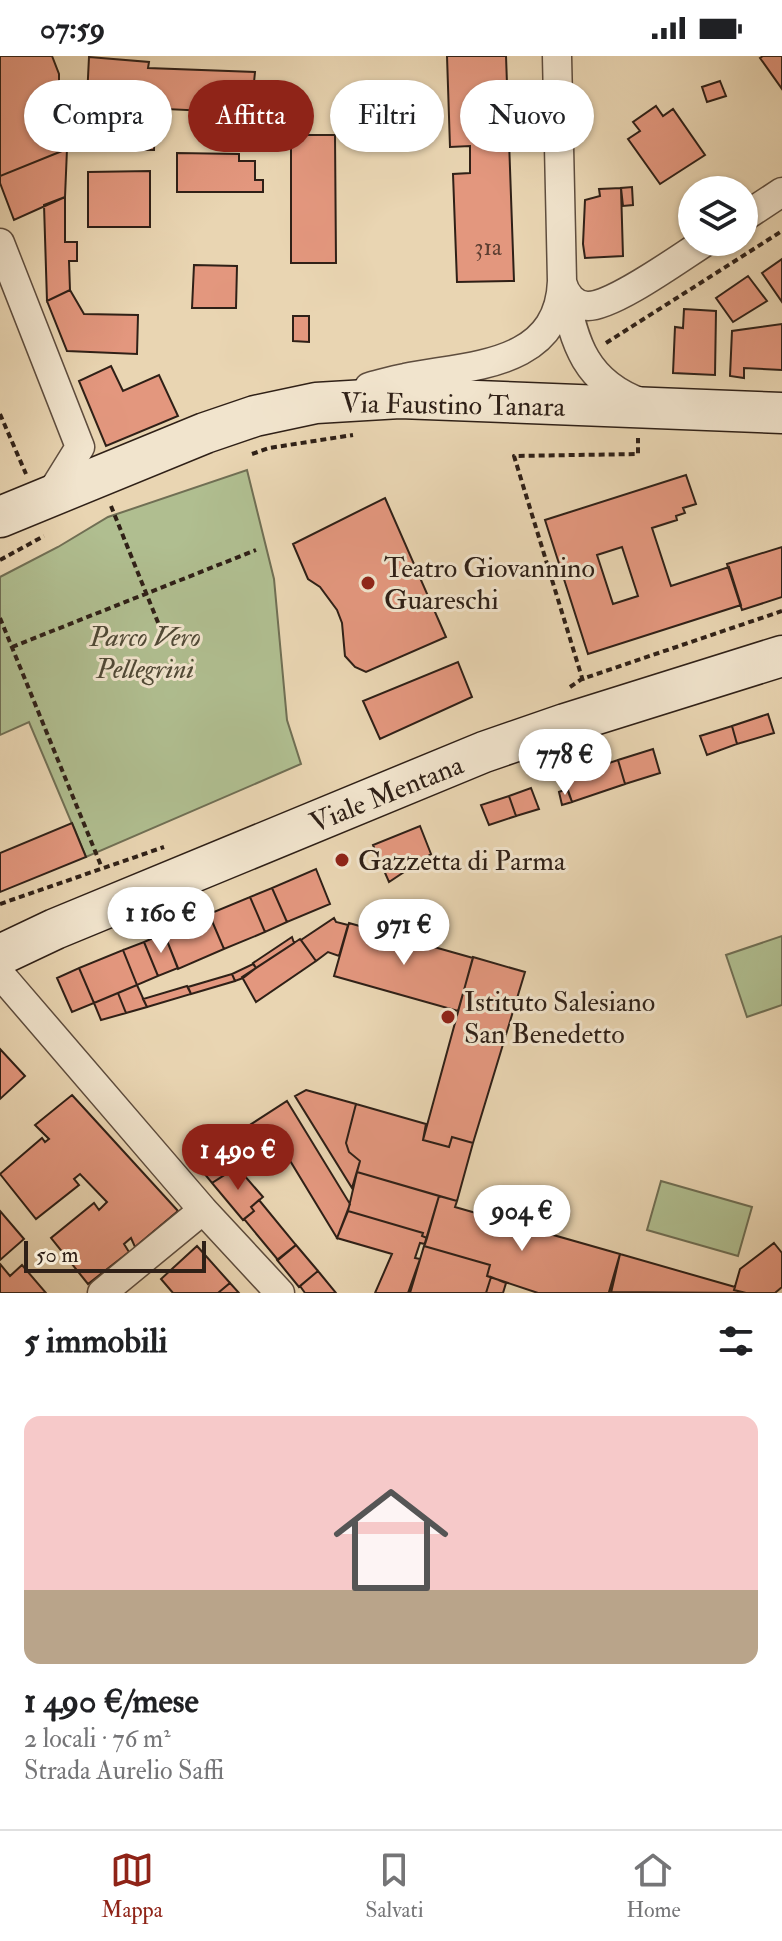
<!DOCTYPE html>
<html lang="it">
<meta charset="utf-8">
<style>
body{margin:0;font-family:"IM FELL Double Pica",serif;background:#f2f2f2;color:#202124;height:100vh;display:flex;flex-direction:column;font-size:30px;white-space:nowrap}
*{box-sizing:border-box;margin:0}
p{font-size:26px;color:#757577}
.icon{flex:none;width:44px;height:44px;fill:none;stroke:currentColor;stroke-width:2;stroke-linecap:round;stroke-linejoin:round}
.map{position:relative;height:1237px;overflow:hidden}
.details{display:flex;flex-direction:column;background:#fff;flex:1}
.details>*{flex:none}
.hud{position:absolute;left:24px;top:24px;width:734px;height:72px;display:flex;gap:16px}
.controls{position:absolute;left:678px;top:120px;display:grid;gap:16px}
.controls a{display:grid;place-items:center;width:80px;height:80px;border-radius:50%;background:#fff;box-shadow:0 2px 6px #0004;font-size:40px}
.scale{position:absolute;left:24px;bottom:20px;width:182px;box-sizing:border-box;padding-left:8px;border:4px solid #2f2017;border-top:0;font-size:22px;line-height:28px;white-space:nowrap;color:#2f2017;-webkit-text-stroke:6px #f1e4cd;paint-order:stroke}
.price{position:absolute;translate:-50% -68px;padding:0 18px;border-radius:28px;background:#fff;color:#222;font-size:26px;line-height:52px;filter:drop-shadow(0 2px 4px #0008)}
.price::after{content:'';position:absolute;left:50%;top:48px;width:24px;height:18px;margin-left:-12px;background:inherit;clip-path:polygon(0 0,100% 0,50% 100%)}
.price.current{background:#8f2418;color:#fff}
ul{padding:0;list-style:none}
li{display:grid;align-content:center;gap:16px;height:424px;padding:0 24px}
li+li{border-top:2px solid #e0e0e0}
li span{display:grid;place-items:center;height:248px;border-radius:16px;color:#555}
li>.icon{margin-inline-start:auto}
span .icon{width:144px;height:144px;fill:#fffc;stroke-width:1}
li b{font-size:34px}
h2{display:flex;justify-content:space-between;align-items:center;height:96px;padding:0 24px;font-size:34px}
.chip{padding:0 28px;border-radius:36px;background:#fff;box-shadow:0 2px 6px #0004;font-size:28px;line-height:72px}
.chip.current{background:#8f2418;color:#fff}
.status{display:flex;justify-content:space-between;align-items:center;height:56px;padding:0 40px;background:#fff;direction:ltr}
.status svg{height:22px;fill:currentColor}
.dock{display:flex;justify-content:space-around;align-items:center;height:112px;border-top:2px solid #e0e0e0;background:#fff;font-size:22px;color:#757577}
.dock a{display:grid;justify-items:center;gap:4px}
.dock .current{color:#8f2418}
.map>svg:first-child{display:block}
</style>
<div class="status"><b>07:59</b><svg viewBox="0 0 49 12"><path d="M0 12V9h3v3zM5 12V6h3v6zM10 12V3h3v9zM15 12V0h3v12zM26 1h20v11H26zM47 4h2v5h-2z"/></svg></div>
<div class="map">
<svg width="782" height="1237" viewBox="0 0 782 1237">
<rect width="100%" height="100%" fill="#e9d5b2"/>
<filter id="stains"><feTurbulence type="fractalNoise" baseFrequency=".0025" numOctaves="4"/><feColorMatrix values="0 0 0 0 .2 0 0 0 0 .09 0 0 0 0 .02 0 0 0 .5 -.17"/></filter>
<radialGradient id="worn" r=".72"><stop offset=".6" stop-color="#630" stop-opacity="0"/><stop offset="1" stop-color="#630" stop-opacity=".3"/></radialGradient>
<!-- green -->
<path fill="#b0be90" stroke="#706f54" stroke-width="2" d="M247,414L274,523L287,664L301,708L86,801L29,666L0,679V521L58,491L108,461Z
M782,880V949L747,961L726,899Z
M661,1125L752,1151L738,1200L647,1174Z"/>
<!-- building -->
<path fill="#e3977e" stroke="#2f2017" stroke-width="2" fill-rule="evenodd" d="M0,0H52L59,18V59H68L67,93L0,120Z
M447,0H506L514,225L457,226L453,118L470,117V90L450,91Z
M763,0H782V33L760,2Z
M89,1L149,6L148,12L255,16L251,57L166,53V58L99,57V43L87,42Z
M720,25L726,40L707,46L702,31Z
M71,42L99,43V57L155,58L154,94L67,93L68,59H71Z
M656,50L663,60L673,53L705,99L660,128L628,83L640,75L633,66Z
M291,79H335L336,207H291Z
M67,93L65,141L14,164L0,127V120Z
M177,97L239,98V105H255V124H263V136H177Z
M150,115V171H88V116Z
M632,131L633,149L623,150L621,132Z
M621,132L623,200L585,202L583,188L585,144L600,140L599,133Z
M65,141V186H77V205H69L70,234L47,245L44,149Z
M782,203V246L762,217Z
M194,209L237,210L236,252H192Z
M748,220L767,245L733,266L716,242Z
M70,234L84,258L138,259L137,298L67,295L47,245Z
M684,253L716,255L715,319L673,317L675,271L683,272Z
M293,260H309V286L293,285Z
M782,268V314L744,312V322L730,320L732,275Z
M111,310L123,335L159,319L178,360L106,390L79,325Z
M686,419L696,448L683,452L685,457L676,460L677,464L652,472L671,530L729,511L741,549L588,598L545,464ZM622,491L638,540L613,548L597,499Z
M385,442L446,581L366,616L355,611L345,600L342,567L337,554L320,531L308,523L293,488Z
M782,491V541L742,554L727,508Z
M458,606L472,641L380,683L363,645Z
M768,658L774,677L737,688L732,670Z
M732,670L737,688L707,699L700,680Z
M653,693L660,717L625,728L618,704Z
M618,704L625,728L572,746L564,722Z
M531,732L539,753L516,760L509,740Z
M567,733L572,746L562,749L559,736Z
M509,740L516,760L489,769L481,749Z
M72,767L86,801L0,836V797Z
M420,770L431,798L389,826L373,789Z
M316,813L330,848L287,866L272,832Z
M272,832L287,866L265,876L250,841Z
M250,841L265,876L224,893L209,858Z
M209,858L224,893L178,913L164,877Z
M334,862L336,866L348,869L339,900L328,896L316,905L301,884Z
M349,867L473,902L458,955L334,920Z
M164,877L178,912L158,920L144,886Z
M292,881L294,887L256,912L253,907Z
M300,883L316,905L256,946L242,921Z
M144,886L158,920L137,929L123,894Z
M123,894L137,929L94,947L79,912Z
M473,901L525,916L473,1087L452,1081L449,1091L423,1084Z
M253,908L256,912L243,922L235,925L232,918Z
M79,912L94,947L72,956L57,922Z
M232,918L235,925L191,938L188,931Z
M137,929L147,951L126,957L118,937Z
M187,930L191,938L147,951L143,943Z
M118,937L126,957L101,964L94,947Z
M0,993L25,1020L0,1043Z
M306,1034L356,1048L346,1087L349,1096L360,1105L352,1132L295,1040Z
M72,1039L178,1155L135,1191L131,1182L124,1188L129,1196L88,1228L51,1182L94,1147L99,1154L107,1146L80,1118L74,1123L79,1129L36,1163L0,1118L42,1082L45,1086L49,1083L35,1069Z
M287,1045L350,1148L337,1182L278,1085L212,1127L194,1105Z
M356,1048L426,1068L423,1084L449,1091L452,1081L473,1087L457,1145L357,1116L360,1105L349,1096L346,1087Z
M237,1111L263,1141L251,1151L254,1155L243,1164L212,1127Z
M357,1116L439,1140L427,1182L422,1180L423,1177L348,1155Z
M439,1140L457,1145L455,1151L620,1198L611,1237H538L487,1220L490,1209L424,1190Z
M259,1144L296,1189L278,1204L244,1163L254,1155L251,1151Z
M0,1155L24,1183L0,1204Z
M348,1155L423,1177L422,1180L427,1182L425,1188L420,1187L415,1202L420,1203L408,1237H375L392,1198L337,1182Z
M774,1187L782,1197V1231L775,1237H746L734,1234L740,1213Z
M296,1189L318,1215L299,1231L277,1204Z
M197,1190L230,1227L218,1237H173L161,1223Z
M424,1190L490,1209L487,1220L491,1221L486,1237H410Z
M620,1198L735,1231L734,1234L746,1237L609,1236Z
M0,1208L10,1220L22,1209L46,1237H0Z
M318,1215L336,1237H305L300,1230Z
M491,1221L506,1227L503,1237H486Z
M230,1227L239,1237H218Z"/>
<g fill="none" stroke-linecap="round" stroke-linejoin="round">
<!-- street casing -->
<g stroke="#5e4d3e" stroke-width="31">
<path id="street" d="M744,161L782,136
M0,187L80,391L49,441
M562,226C565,238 574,250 588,250C614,250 681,201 705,186
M564,234C574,288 586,327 642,347
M369,331C381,328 393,324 405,322C468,309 559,312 562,225L557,0
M0,918L203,1154L280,1237
M102,1237L203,1154"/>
</g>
<!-- secondary casing -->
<g stroke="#2f2017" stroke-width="43">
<path id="secondary" d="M0,461L205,377L255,360L316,347L400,342L782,357
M0,899L55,873L484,696L565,668L782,600"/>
</g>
<!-- path -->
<path stroke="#2f2017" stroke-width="4" stroke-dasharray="6 4" stroke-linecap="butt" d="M606,287L782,175
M0,358L26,418
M252,398L269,392L353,379
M111,450L161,574
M0,504L44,480
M0,562L102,812
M12,591L256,494
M583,625L514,400L638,398V382
M570,631L582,623L782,555
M0,848L164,791"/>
<!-- street -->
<use href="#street" stroke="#f1e4cd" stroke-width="28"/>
<!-- secondary -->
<use href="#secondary" stroke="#f1e4cd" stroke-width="40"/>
</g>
<!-- markers -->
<g fill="#8f2418" stroke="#f1e4cd" stroke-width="3">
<circle cx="368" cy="527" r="8"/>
<circle cx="342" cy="804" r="8"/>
<circle cx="448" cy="961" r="8"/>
</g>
<g text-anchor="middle" stroke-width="6" stroke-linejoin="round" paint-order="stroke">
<!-- number labels -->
<g font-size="24" fill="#5c3e31">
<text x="488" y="199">31a</text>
</g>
<!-- street labels -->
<g font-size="28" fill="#2f2017" stroke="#f1e4cd">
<text transform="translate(453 348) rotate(1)" y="10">Via Faustino Tanara</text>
<text transform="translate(386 737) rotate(-22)" y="10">Viale Mentana</text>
</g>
<!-- poi labels -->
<g font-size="28" fill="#2f2017" stroke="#f1e4cd" text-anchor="start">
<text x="384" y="521">Teatro Giovannino<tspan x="384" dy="32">Guareschi</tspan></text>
<text x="358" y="814">Gazzetta di Parma</text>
<text x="464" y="955">Istituto Salesiano<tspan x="464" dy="32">San Benedetto</tspan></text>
</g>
<!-- park labels -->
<g font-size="28" font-style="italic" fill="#4f4835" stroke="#f1e4cd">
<text x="145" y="590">Parco Vero<tspan x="145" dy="32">Pellegrini</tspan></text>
</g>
</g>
<rect width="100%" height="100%" filter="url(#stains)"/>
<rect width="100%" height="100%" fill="url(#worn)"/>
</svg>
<div class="controls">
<a><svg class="icon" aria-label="layers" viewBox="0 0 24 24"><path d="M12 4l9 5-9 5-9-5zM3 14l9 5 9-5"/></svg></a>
</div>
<div class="scale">50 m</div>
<b class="price" style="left:565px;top:741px">778 €</b>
<b class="price" style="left:161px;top:899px">1 160 €</b>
<b class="price" style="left:404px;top:911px">971 €</b>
<b class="price current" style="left:238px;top:1136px">1 490 €</b>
<b class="price" style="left:522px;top:1197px">904 €</b>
<div class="hud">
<a class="chip">Compra</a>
<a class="chip current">Affitta</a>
<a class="chip">Filtri</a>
<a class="chip">Nuovo</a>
</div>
</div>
<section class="details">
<h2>5 immobili<svg class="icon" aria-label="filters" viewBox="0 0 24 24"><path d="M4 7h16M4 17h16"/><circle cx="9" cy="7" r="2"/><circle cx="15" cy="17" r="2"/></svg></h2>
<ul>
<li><span style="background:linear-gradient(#f6c9c9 70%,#b9a48a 0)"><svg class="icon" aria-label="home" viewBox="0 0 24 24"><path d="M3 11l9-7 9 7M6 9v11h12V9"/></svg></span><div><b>1 490 €/mese</b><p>2 locali · 76 m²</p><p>Strada Aurelio Saffi</p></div></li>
</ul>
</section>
<nav class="dock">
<a class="current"><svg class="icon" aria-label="map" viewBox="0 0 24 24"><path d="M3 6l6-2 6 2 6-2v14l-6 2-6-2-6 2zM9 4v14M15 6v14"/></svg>Mappa</a>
<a><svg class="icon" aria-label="saved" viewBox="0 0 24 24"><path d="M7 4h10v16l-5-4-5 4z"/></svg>Salvati</a>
<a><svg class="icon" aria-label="home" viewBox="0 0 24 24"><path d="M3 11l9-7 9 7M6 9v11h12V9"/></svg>Home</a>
</nav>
